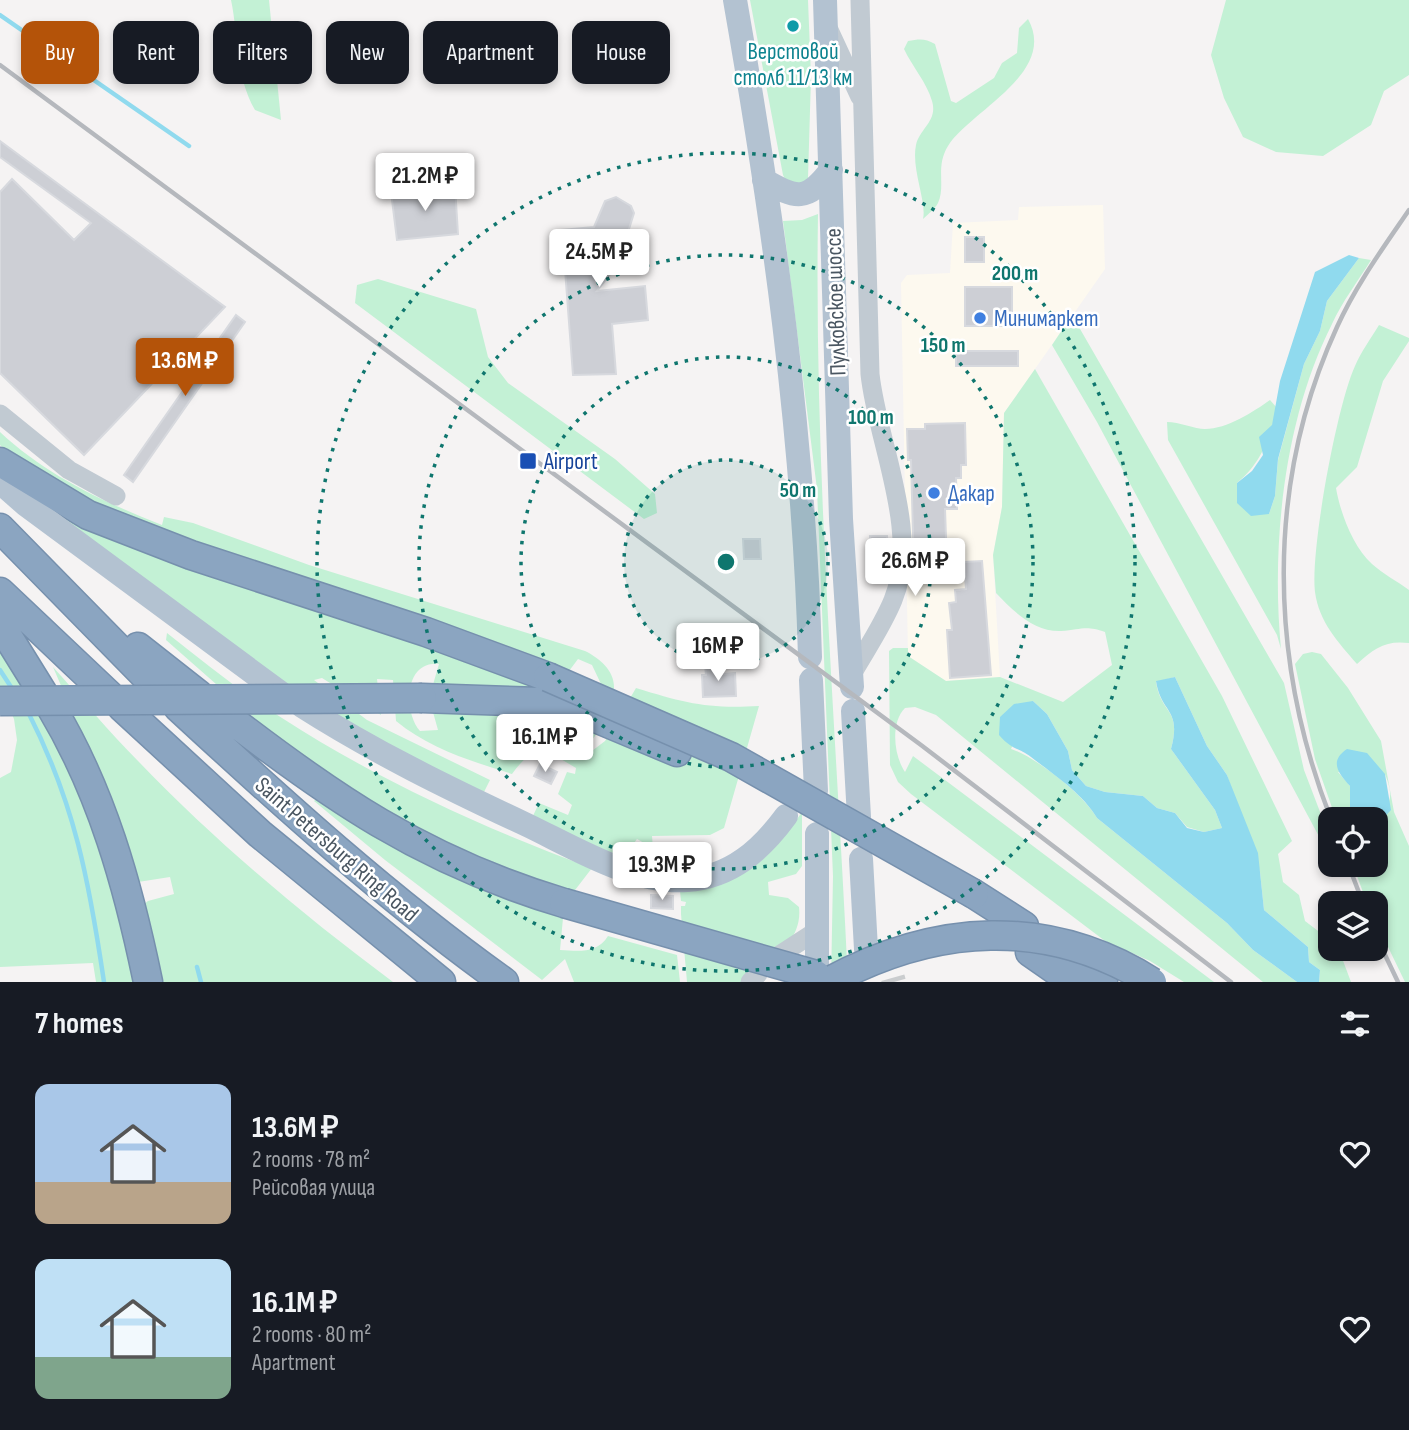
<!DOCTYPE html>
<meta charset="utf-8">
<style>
body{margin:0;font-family:"Sofia Sans Condensed",sans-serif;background:#242831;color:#f1f3f6;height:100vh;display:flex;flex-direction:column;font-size:26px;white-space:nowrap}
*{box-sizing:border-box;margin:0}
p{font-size:23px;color:#9ea1a6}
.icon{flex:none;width:38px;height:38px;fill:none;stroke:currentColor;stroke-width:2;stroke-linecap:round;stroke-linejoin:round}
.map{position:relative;height:982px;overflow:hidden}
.sheet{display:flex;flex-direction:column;background:#171b24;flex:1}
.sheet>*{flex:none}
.guide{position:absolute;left:21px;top:21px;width:700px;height:63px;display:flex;gap:14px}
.buttons{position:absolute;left:1318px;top:807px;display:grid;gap:14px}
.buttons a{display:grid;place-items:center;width:70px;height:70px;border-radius:14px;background:#171b24;box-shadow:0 4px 10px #0003;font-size:35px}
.price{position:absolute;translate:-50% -60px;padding:0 16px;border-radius:7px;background:#fff;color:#222;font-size:23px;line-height:46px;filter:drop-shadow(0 2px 4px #0008)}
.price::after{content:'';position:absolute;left:50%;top:42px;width:21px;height:16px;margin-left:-10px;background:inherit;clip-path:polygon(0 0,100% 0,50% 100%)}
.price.current{background:#b45309;color:#fff}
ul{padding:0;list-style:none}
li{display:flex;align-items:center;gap:21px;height:175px;padding:0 35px}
li span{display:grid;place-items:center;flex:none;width:196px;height:140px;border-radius:14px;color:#555}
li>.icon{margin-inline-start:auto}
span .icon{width:84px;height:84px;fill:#fffc;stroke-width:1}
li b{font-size:30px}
h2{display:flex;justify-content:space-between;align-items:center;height:84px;padding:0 35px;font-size:30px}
.chip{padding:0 24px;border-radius:14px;background:#171b24;box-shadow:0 4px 10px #0003;font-size:24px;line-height:63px}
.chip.current{background:#b45309;color:#fff}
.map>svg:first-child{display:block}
</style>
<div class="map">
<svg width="1409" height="982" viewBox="0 0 1409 982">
<rect width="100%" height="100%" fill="#f5f3f3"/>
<!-- commercial -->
<path fill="#fdf9ef" d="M1103,205L1105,269L1004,413L1002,507L993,555L1000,677L946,681L908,656L901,283L907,275L950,273L953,223L1018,220L1019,207Z"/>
<!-- green -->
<path fill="#c3f1d5" d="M231,0H269L281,120L255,110C235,75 239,38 231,0Z
M750,0H808L811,77L808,178L804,184L787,183L783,175Z
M1226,0H1409V75L1384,91L1371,125L1323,156L1276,152L1243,137L1224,98L1211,55Z
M1028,19C1058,73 970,111 948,146C935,167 946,185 938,203C935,209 927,215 923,219C927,202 911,169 916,145C920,128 938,121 932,101C927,83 912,66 904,49L908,41C919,39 925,38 935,44L951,101L956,103L994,78L1002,63L1017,53L1019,28Z
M818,214C814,470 836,726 848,982H831L833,876L817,489L783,221L802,220Z
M1359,258L1371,260C1358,281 1342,302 1332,324C1284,419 1271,544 1281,649L1277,635L1168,440L1167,422C1179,422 1195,429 1205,429C1227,429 1253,412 1270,400L1277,408C1269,439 1262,462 1237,483L1269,514L1275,496L1278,460L1304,364L1320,331L1327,301Z
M378,279L476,309L488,357L508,383L615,459L655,494L657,513L644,519L355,303L357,285Z
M1072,315L1284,683L1304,770L1330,838V857L1097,422L1052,345Z
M1379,325L1409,338V341L1383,381L1357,467L1336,488C1340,512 1353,547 1372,564C1383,574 1397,581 1409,590V643C1386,640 1374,648 1357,664C1338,642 1319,622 1315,592C1310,551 1337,405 1355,366C1361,352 1371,338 1379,325Z
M1035,369L1222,696L1292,841L1278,854L1283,882L1299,895L1305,921L1330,940V948L1339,950L1351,982H1319L1320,970L1309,962L1308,947L1264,910L1260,872L1227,775L1207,746L1175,677L1156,682C1161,715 1182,708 1171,749L1215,810L1222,828L1204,832L1187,827L1175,813L1157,808L1143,796L1105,792L1086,786L1072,770L1068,751L1047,714L1033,701L1011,749C1036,757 1084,795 1097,818L1227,923L1253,950L1297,982H1263L936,715L915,707L905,708C890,723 894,756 905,772L913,756L1214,982H1184L1150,961L1105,941L911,794L898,782L890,765L889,651L893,648H908V656L946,681L1000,677L1063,702L1112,665L1105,632C1085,625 1081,630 1061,631C1034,632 1013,611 996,593L993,555L1002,507L1004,413Z
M0,432C47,476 104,502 162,525L164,517L193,523L309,565L585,651C599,658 614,670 614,687C614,705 598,740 582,748C550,765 545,729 512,774C471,761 430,749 396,721L393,680L377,679L381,715L322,678L314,680L367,720L490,780L482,796L335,722L57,515V511L423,639L549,692L432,688L439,664C404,660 403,712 420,731L438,730L431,705L536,710L543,741C579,747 589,711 601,684L592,665L578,659L569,671L106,512L7,452L0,445Z
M167,633C204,662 242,693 282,718C378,780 485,829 592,868L572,894L463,853L393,816L326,774L283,743L166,640Z
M0,649L40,702L105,844L139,982H96L93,963L0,967V778L11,772L17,740L14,719L0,686Z
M1312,652L1321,654L1348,688L1381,741L1394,812L1409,846V982H1405L1376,922V903H1367L1353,865L1376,864C1376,852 1375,838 1377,826C1383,801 1398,807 1385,774L1338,772L1350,786V819H1336L1315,759L1295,664L1303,654Z
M53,667C82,699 109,732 139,762C217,843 303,915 393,982H161L143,905L148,901L174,894L170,877L138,882L103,783Z
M636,688C685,703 707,709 759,706L724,828L710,835L652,836L653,848L637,839L632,846L652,862L651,866L575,840L532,818L539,803L568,815L572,805L558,794L567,772L575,774L576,768L554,755L588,754L605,741Z
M317,798L440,870L495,895L563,918L560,950C579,951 597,954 608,936L677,955L680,982H574L565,959L542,980L385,860L314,801Z
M802,812V866L796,874L768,882L769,895L788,898L799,907C803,943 769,960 744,982H687L681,914V906H685L686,902L681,901L680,891C744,883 766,864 802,812Z"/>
<!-- water -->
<path fill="#90daee" d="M1349,255L1359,258L1327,301L1320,331L1304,364L1278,459L1275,496L1269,514L1251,516L1237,503V483L1252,471L1263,455L1259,437L1272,425L1280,381L1315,272Z
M1175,677L1207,746L1227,775L1258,853L1264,910L1308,947L1309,962L1320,970L1319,982H1297L1253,950L1227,923L1097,818C1083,794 1053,774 1031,757C1018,747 1013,751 999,735L1000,717L1014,704L1033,701L1047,714L1068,751L1072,770L1086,786L1105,792L1143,796L1157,808L1175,813L1187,828L1204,832L1222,828L1215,810L1171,749C1182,708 1161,714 1156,681Z
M1347,749L1367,753L1385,774L1391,810L1378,824L1376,845V819H1350V786C1338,773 1329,761 1347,749Z"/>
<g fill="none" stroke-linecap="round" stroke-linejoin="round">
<!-- stream -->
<path stroke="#90daee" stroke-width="4.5" d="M0,15L189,146
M0,670L13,690
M28,712C75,804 89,881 104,982
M197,967L201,982"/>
</g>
<!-- building -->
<path fill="#cdcfd5" stroke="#d7d9de" stroke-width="2" d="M0,141L225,307L84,455L0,373V192L12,179L74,240L91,223L0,157Z
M455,186L458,234L397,240L391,192Z
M616,197L631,206L634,213L618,264L597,291L645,286L648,320L612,324L616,374L573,375L562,230L594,227L605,201Z
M965,237H984V262H965Z
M965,287H1012V326H965Z
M236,315L245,322L133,482L124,475Z
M956,351H1018V366H956Z
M965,423L966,465H961V478H956L957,509H945L947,566L937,567L934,576H922V571H914L911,460H908L907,429H925V424Z
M870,536H887L888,555H871Z
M743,539H760L761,559H744Z
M982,561L991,675L950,678L947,630H952L949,603L956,602L955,590L966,589L964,562Z
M705,665H722L723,674L735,673L736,696L703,697L702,675H706Z
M540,764L557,772L551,784L534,776Z
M651,895L673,896V909L651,908Z"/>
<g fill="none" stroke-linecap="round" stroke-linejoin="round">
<!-- major-tunnel -->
<path stroke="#caccce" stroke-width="24" stroke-dasharray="24 12" stroke-linecap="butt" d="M883,943L894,982"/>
<!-- highway casing -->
<g stroke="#7690ad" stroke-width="31">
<path id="highway" d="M0,462L88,515L191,555L426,632L548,677
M0,528L164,695
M0,592L109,695
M0,624L44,695
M138,647L199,695
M422,698L540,702L579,711L677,752
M51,707C102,792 128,885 148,982
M122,707L260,834L441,982
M178,707C283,804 388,899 504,982
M215,707C329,796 423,861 564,903
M974,894L1024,926
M1030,952L1073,982
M1072,959L1103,982"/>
</g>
<!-- minor -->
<path stroke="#c1cad2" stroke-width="19" d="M829,30L860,97
M0,414L69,470L116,496
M851,676C865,651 882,627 893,600C921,532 877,442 870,374L860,0
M778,956L818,930
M750,982L758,974"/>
<!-- major -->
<path stroke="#b3c2d1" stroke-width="24" d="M735,0C773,217 804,436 810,657
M825,0L841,519L852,687
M764,180C796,199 807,202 831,170
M0,482L25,504L282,694
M811,680L816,791
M302,706C374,752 450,789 527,825C575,848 633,884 687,880C731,877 761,850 786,816
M853,711L859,817
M861,859L866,949
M817,965V834"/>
<!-- highway -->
<use href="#highway" stroke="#8ba5c1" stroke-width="28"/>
<!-- rail -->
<path stroke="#b5b8bd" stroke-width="4.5" d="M0,65L921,745L1231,982
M1331,819C1269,660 1265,484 1337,327C1356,285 1383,248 1409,210
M1348,864L1363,903
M1376,936L1398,982"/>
<!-- highway-bridge casing -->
<g stroke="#7690ad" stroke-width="31" stroke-linecap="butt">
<path id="highway-bridge" d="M548,677L731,757L974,894
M0,701L422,698
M564,903L816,975
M828,982C935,924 1047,916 1152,982"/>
</g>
<!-- highway-bridge -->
<use href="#highway-bridge" stroke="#8ba5c1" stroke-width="28"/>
</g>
<!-- distance rings -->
<circle cx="726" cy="562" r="102" fill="#0f766e" fill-opacity=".12"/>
<g fill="none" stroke="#0f766e" stroke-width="3.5" stroke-dasharray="3.5 7">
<circle cx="726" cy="562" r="102"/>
<circle cx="726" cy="562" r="205"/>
<circle cx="726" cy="562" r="307"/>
<circle cx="726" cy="562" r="409"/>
</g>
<!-- markers -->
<circle fill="#0f9aa8" stroke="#fff" stroke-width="2.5" cx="793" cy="26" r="7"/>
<g fill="#3f7fe0" stroke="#fff" stroke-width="2.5">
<circle cx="980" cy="318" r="7"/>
<circle cx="934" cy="493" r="7"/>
</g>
<rect fill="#1a4fb4" stroke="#fff" stroke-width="2.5" x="519" y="452" width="18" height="18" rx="3.5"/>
<g text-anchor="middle" stroke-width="5" stroke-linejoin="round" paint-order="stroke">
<!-- culture labels -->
<g font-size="23" fill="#0d838f" stroke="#fff">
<text x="793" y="59">Верстовой<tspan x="793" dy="26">столб 11/13 км</tspan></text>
</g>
<!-- street labels -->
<g font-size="23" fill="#4a5661" stroke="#fff">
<text transform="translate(835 302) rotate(-92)" y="8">Пулковское шоссе</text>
<text transform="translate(337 849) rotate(41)" y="8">Saint Petersburg Ring Road</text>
</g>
<!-- shop labels -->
<g font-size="23" fill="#366cbe" stroke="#fff" text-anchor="start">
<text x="994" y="326">Минимаркет</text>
<text x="948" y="501">Дакар</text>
</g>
<!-- transit labels -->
<g font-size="23" fill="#164399" stroke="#fff" text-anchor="start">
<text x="544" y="469">Airport</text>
</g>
</g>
<circle cx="726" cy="562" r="10" fill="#0f766e" stroke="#fff" stroke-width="3.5"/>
<g font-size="21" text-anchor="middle" font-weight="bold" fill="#0f766e" stroke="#fff" stroke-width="5" stroke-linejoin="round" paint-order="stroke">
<text x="1015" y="280">200 m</text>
<text x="943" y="352">150 m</text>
<text x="871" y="424">100 m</text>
<text x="798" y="497">50 m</text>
</g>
</svg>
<div class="buttons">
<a><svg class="icon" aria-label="locate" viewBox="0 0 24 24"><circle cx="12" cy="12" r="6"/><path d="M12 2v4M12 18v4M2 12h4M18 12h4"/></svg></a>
<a><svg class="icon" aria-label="layers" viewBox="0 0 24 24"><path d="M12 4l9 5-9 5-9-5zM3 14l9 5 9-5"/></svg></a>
</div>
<b class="price" style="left:425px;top:213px">21.2M ₽</b>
<b class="price" style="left:599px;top:289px">24.5M ₽</b>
<b class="price current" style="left:185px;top:398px">13.6M ₽</b>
<b class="price" style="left:915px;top:598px">26.6M ₽</b>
<b class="price" style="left:718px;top:683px">16M ₽</b>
<b class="price" style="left:545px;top:774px">16.1M ₽</b>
<b class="price" style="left:662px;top:902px">19.3M ₽</b>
<div class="guide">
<a class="chip current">Buy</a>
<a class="chip">Rent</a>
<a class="chip">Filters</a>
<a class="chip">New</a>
<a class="chip">Apartment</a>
<a class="chip">House</a>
</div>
</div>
<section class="sheet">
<h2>7 homes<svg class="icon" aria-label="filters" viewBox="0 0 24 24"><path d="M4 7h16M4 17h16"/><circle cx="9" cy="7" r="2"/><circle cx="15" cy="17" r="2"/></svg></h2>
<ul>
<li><span style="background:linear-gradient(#a9c7e8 70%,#b9a48a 0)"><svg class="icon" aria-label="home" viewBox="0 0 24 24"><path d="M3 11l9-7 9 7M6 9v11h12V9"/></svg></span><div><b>13.6M ₽</b><p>2 rooms · 78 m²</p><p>Рейсовая улица</p></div><svg class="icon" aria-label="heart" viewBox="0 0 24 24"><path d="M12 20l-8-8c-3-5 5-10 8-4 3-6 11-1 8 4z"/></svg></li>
<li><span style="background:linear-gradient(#bfe0f5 70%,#7fa58c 0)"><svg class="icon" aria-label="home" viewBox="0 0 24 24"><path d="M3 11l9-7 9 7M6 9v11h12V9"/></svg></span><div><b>16.1M ₽</b><p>2 rooms · 80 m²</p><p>Apartment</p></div><svg class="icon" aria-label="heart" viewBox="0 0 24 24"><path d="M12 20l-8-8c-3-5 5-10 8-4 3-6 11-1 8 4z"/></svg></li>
</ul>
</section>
